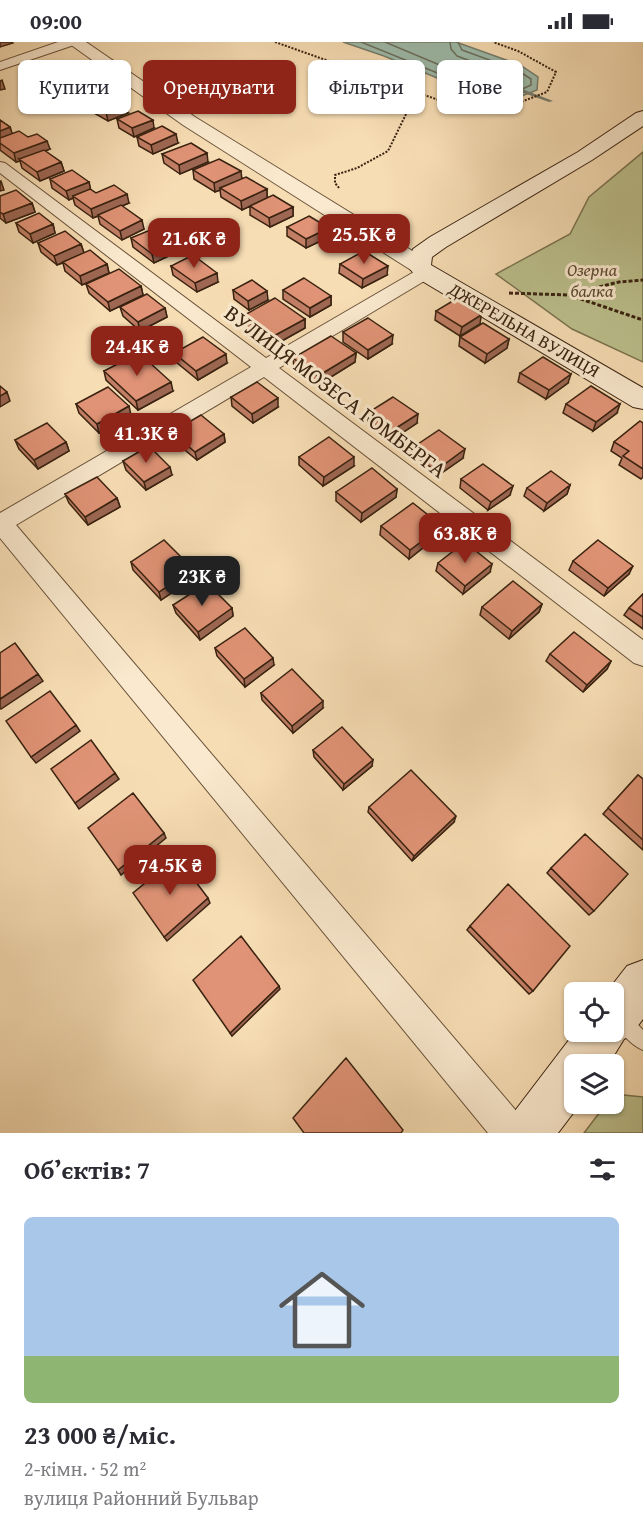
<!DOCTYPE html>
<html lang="uk">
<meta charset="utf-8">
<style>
body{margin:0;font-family:"Gentium Book Plus",serif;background:#f2f2f3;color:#2b2b33;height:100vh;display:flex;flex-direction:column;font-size:22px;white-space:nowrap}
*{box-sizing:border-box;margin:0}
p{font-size:20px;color:#7c7c81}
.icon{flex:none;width:33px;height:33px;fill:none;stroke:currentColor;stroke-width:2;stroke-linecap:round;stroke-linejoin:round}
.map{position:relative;height:1091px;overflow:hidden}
.panel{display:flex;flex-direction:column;background:#fff;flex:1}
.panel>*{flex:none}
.guide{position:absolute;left:18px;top:18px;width:608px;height:54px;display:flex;gap:12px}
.controls{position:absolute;left:564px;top:940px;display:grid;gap:12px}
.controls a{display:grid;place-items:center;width:60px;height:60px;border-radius:9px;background:#fff;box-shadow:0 2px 4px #0004;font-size:30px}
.price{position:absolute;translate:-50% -51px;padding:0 14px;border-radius:12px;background:#8f2418;color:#fff;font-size:20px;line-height:39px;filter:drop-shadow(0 2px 3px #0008)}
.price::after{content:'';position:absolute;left:50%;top:36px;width:18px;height:14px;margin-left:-9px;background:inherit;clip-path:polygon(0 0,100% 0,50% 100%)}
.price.active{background:#222;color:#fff}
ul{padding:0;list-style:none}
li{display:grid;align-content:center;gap:12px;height:318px;padding:0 24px}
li+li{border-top:2px solid #e1e1e2}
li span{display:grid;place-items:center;height:186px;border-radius:9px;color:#555}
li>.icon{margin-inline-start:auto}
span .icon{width:108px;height:108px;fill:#fffc;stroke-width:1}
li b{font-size:26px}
h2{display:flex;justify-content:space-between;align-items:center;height:72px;padding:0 24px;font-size:26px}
.pill{padding:0 21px;border-radius:9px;background:#fff;box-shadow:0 2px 4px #0004;font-size:21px;line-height:54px}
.pill.active{background:#8f2418;color:#fff}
.status{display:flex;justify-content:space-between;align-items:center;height:42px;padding:0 30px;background:#fff;direction:ltr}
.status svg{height:16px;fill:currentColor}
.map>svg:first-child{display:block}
</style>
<div class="status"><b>09:00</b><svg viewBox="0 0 49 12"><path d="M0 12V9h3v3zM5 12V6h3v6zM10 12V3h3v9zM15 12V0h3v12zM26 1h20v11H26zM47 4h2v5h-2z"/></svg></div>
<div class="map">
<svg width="643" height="1091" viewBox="0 0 643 1091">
<rect width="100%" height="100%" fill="#f7ddb4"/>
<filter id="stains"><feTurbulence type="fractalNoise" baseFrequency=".00333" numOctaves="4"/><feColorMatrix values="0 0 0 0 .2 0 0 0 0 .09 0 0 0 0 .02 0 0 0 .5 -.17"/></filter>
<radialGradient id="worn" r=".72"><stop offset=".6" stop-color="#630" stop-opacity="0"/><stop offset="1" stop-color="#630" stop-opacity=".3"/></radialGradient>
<!-- green -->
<path fill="#bcc18e" stroke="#7a724f" stroke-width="1.5" d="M643,110V320L572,287L496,232L570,192L589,155Z
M614,1052L643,1055V1091H584L606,1062H614Z"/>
<!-- water -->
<path fill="#9dbcac" stroke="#757e6e" stroke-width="1.5" d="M343,0H456L520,23L538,35L537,48L519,55L500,59L476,52L384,14Z"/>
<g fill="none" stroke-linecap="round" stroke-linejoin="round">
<!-- shore -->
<path stroke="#6b6f5e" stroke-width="1.5" d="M361,0L477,47L499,53L518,49L531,43V37L517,28L462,8L458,0
M385,0L480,40L500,45L517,41L514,35L457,14L451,7L450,0"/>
<!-- stream -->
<path fill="#757e6e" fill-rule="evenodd" d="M518,47H522L553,59L549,60L518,49Z"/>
<!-- service casing -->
<g stroke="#685139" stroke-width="2">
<path id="service" d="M623,971L629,973L643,988V1008C632,1004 619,990 615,979L617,973Z"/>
</g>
<!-- minor casing -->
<g stroke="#685139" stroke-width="2">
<path id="minor" d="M58,0H76L74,3L0,28V20Z
M0,120L5,121L266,316L419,227H431L434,231L431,235L279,326L643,598V624L634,621L264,335L16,483L524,1078L529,1091H488L0,496V471L251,325L0,131Z"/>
</g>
<!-- tertiary casing -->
<g stroke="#685139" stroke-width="2">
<path id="tertiary" d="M67,0H86L195,75L427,218L430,223L427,228L419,230L411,228L183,83Z"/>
</g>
<!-- secondary casing -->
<g stroke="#392210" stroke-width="2">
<path id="secondary" d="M643,69V84L592,118L446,205L432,215L431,223L643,346V367L633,365L417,236L407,223L413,207L430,195L578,110L636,71Z
M643,918V977L630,994L624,997L608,1023H574V1062H580L558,1091H503L511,1074L575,990H614V951H606L627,924Z"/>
</g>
<!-- path-far1 -->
<path stroke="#392210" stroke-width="2" stroke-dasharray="2 1.5" stroke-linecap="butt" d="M275,0L461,66H505L547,50L556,30L518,9L493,0
M339,146L335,141V133L357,126L388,109L409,66L420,51"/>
<!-- path -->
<path stroke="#392210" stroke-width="3" stroke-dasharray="4 2" stroke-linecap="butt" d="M509,251L569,253L643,278
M570,252L619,240L643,238"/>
<!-- service -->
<use href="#service" fill="#fae9ce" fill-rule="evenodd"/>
<!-- minor -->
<use href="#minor" fill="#fae9ce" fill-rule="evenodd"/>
<!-- tertiary -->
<use href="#tertiary" fill="#fae9ce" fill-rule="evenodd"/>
<!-- secondary -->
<use href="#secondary" fill="#fae9ce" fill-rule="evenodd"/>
</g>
<!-- wall -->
<path fill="#c17e65" stroke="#392210" stroke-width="1.5" d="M52,31L83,38H81L82,44L59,52L50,47L48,38L53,36Z
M21,32L46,40L31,45L23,40Z
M71,52L102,53L103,57L84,64L72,56Z
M92,62L128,71L108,79L94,71Z
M117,77L154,86L134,95L119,86Z
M0,78L10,85L12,92L28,95L50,107L45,109L61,120L64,129L40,139L22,126L20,119L16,120L0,108Z
M137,95L178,101L153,112L139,104Z
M162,112L208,120L180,132L164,121Z
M193,128L242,136L267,147V155L293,165V174L270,185L250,173V164L242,168L221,155L220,148L215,150L194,137Z
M50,137L89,140L90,147L96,151L129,161L122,164L144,187L122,198L100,182L98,174L93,176L75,163L73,156L69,158L52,146Z
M0,154L32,161L35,170L6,181L0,176Z
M16,181L53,182L55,191L33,201L19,190Z
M287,185L329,195L306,206L287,194Z
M131,196L177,210L154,221L133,205Z
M38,201L81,202L84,211L107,222L109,231L82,243L65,229L63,221L57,223L41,210Z
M340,222L387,233L362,246L339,231Z
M171,224L218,240L197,250L173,233Z
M86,242L141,244L143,253L110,269L89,251Z
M233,248L268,258L249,268L234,257Z
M283,248L331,254V263L310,275L283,257Z
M120,265L165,266L167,275L140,289L123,274Z
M436,269L481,273L480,282L460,294L435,278Z
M241,275L305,277V286L271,305L242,284Z
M343,290L392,302L368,317L343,300Z
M460,295L509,297L507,306L485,321L459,304Z
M174,311L227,321L198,338L176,320Z
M356,311L355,320L318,343L294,325L293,316Z
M104,329L173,349L138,368L106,338Z
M520,331L568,341L546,357L518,340Z
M231,355L278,365L253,381L232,364Z
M76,362L131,373L99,391L79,371Z
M566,362L617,371L593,389L563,371Z
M369,370L417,381L393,397L368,379Z
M643,381V435L641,437L619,423L622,416L611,409L614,400Z
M172,390L224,392L225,400L197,418L174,399Z
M15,398L66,400L69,409L38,427L19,407Z
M415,404L463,416L440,432L414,413Z
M299,415L354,424L323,444L299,423Z
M123,419L172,433L146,448L126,428Z
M461,437L510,453L488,468L460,446Z
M570,443L567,452L544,469L524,454L527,446Z
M397,447L396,455L361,480L336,459V450Z
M65,452L117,456L120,465L88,483L69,461Z
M381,484L440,492L409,517L380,493Z
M573,519L629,532L604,554L569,528Z
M131,520L195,535L161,558L133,528Z
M438,521L490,530L463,552L436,529Z
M643,552V587L624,573L629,566Z
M542,562L539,570L509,597L480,573L482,565Z
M173,563L232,566L233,574L200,598L176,571Z
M215,606L274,623L245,645L217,614Z
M550,612L611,619L607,627L583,650L546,619Z
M261,651L323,666L293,691L262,658Z
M313,708L372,724L343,748L314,715Z
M638,733L643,737V808L603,772Z
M369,765L454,780L412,819L368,770Z
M551,826L594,869L589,873L547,831Z
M470,884L533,949L529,952L467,888Z"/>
<!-- shaded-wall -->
<path fill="#9d6753" stroke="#392210" stroke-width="1.5" d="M0,0H12L13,1L0,5Z
M81,29L83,38H81L82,44L59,52L57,44L74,32Z
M44,32L46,40L31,45L29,37Z
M2,38L5,47L0,48V39Z
M102,53L103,57L84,64L83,59Z
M126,63L128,71L108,79L106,70Z
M153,78L154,86L134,95L132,86Z
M10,85L13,94L0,99V89Z
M176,92L178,101L153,112L151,103Z
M47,99L50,107L21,118L19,117L20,119L16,120L14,111Z
M207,111L208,120L180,132L179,123Z
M61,120L64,129L40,139L37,130Z
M241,129L242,138L220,146V148L215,150L214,141Z
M0,139H1L4,148L0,149Z
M89,140L91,149L73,154V156L69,158L66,149Z
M267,147V156L242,168L241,159Z
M127,152L129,161L93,176L91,167Z
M32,161L35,170L6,181L3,172Z
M293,165V174L270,185L269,176Z
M142,178L144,187L122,198L120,189Z
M53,182L55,191L33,201L30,192Z
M329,186V195L306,206V197Z
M176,201L177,210L154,221L152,212Z
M81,202L84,211L57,223L54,214Z
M107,222L109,231L82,243L80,234Z
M388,224L387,233L362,246L363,237Z
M217,231L218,240L197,250L195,241Z
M141,244L143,253L110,269L108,260Z
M267,249L268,258L249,268L248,259Z
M331,254V263L310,275V266Z
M165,266L167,275L140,289L138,280Z
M481,273L480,282L460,294L462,285Z
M305,277V286L271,305L270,296Z
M393,293L392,302L368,317V308Z
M509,297L507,306L485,321L487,312Z
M356,311L355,320L318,343V334Z
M226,312L227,321L198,338L196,329Z
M571,332L568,341L546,357L549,348Z
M171,340L173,349L138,368L136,359Z
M7,350L10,359L0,365V354Z
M278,356V365L253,381L252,372Z
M620,362L617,371L593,389L596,380Z
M129,364L131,373L99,391L97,382Z
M418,372L417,381L393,397V388Z
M224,392L225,400L197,418L195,410Z
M66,400L69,409L38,427L34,418Z
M465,407L463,416L440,432L442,424Z
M354,415V424L323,444L324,435Z
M170,425L172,433L146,448L144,440Z
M570,443L567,452L544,469L547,461Z
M513,444L510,453L488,468L491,460Z
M397,447L396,455L361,480L362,471Z
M117,456L120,465L88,483L85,475Z
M442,484L440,492L409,517L410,508Z
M492,522L490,530L463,552L465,544Z
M633,524L629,532L604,554L608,546Z
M193,527L195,535L161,558L159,550Z
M542,562L539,570L509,597L512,589Z
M232,566L233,574L200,598L198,590Z
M273,616L274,623L245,645L244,637Z
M611,619L607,627L583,650L587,643Z
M38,632L43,639L1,667L0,666V657Z
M323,659V666L293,691L292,684Z
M76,683L80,689L36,721L31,715Z
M373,718L372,724L343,748L344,742Z
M115,731L119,737L79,767L75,761Z
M456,774L454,780L412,819L414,814Z
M164,791L166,796L121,833L118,828Z
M208,856L210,861L167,899L164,895Z
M279,944L280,947L232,994L230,991Z"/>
<!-- building -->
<path fill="#e09376" stroke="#392210" stroke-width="1.5" d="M72,24L81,29L74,32L80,35L57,44L48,38L58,35L52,31Z
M36,27L44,32L29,37L21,32Z
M90,45L102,53L83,59L71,52Z
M112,54L126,63L106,70L92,62Z
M138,69L153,78L132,86L117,77Z
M0,78L10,85L0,89Z
M162,84L176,92L151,103L137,95Z
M19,89L28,95L37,92L47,99L14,111L0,101V96Z
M191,101L207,111L179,123L162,112Z
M44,108L61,120L37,130L19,117Z
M219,117L241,129L214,141L193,128Z
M72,128L89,140L66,149L50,137Z
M246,135L267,147L241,159L220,146Z
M114,143L127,152L91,167L73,154L90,147L96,151Z
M16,148L32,161L3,172L0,170V154Z
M273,153L293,165L269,176L250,164Z
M121,163L142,178L120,189L98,173Z
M39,171L53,182L30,192L16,181Z
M309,174L329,186L306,197L287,185Z
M155,186L176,201L152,212L131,196Z
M65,189L81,202L54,214L38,201Z
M90,208L107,222L80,234L63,220Z
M364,209L388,224L363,237L340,222Z
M193,213L217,231L195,241L171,224Z
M119,227L141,244L108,260L86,242Z
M304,236L331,254L310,266L283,248Z
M252,238L267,249L248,259L233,248Z
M147,252L165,266L138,280L120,265Z
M275,256L305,277L270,296L241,275Z
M456,257L481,273L462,285L436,269Z
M368,276L393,293L368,308L343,290Z
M483,281L509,297L487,312L460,295Z
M331,294L356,311L318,334L293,316Z
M203,295L226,312L196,329L174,311Z
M139,311L171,340L136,359L104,329Z
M543,315L571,332L549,348L520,331Z
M257,340L278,356L252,372L231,355Z
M0,344L7,350L0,354Z
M591,344L620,362L596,380L566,362Z
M108,345L129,364L97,382L76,362Z
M393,355L418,372L393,388L369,370Z
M201,373L224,392L195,410L172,390Z
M640,379L643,381V427L623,414L629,409L614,400Z
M47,381L66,400L34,418L15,398Z
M439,388L465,407L442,424L415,404Z
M329,395L354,415L324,435L299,415Z
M149,404L170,425L144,440L123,419Z
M483,422L513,444L491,460L461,437Z
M372,426L397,447L362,471L336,450Z
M551,429L570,443L547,461L527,446Z
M97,435L117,456L85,475L65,452Z
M413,461L442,484L410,508L381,484Z
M164,498L193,527L159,550L131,520Z
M598,498L633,524L608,546L573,519Z
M465,500L492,522L465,544L438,521Z
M513,539L542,562L512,589L482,565Z
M207,541L232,566L198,590L173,563Z
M643,552V575L629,566Z
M245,586L273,616L244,637L215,606Z
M574,590L611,619L587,643L550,612Z
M15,601L38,632L0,657V611Z
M292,627L323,659L292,684L261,651Z
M50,649L76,683L31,715L6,679Z
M342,685L373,718L344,742L313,708Z
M91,698L115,731L75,761L51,727Z
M411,728L456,774L414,814L369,765Z
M638,733L643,737V798L608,766Z
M133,751L164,791L118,828L88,786Z
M585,792L628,832L594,869L551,826Z
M177,815L208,856L164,895L133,851Z
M508,842L570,904L533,949L470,884Z
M241,894L279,944L230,991L193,938Z
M346,1016L403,1088L401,1091H304L293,1076Z"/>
<g text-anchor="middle" stroke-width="6" stroke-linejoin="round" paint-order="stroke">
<!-- far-park labels -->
<g font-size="18" font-style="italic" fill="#5a4a30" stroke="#fae9ce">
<text x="592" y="234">Озерна<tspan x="592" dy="21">балка</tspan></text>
</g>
<!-- far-street labels -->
<g font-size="18" fill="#392210" stroke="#fae9ce">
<text transform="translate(524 288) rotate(30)" y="6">ДЖЕРЕЛЬНА ВУЛИЦЯ</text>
</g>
<!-- street labels -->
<g font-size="22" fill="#392210" stroke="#fae9ce">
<text transform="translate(336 349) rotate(37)" y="8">ВУЛИЦЯ МОЗЕСА ГОМБЕРГА</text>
</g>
</g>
<rect width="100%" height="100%" filter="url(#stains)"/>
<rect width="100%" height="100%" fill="url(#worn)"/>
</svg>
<div class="controls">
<a><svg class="icon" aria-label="locate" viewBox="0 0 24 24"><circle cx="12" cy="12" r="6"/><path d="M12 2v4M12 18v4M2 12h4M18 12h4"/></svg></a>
<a><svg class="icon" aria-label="layers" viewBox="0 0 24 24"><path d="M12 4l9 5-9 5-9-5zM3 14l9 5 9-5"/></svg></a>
</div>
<b class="price" style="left:364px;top:223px">25.5K ₴</b>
<b class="price" style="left:194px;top:227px">21.6K ₴</b>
<b class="price" style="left:137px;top:335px">24.4K ₴</b>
<b class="price" style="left:146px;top:422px">41.3K ₴</b>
<b class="price" style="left:465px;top:522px">63.8K ₴</b>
<b class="price active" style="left:202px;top:565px">23K ₴</b>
<b class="price" style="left:170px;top:854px">74.5K ₴</b>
<div class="guide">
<a class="pill">Купити</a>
<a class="pill active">Орендувати</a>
<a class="pill">Фільтри</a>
<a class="pill">Нове</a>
</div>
</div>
<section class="panel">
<h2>Об’єктів: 7<svg class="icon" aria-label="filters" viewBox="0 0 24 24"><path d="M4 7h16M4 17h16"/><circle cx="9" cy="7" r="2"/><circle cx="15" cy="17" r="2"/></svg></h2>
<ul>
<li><span style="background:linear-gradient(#a9c7e8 75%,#8fb573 0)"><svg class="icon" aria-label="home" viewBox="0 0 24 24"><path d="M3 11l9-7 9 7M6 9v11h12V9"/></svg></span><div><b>23 000 ₴/міс.</b><p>2-кімн. · 52 m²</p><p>вулиця Районний Бульвар</p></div></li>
</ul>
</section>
